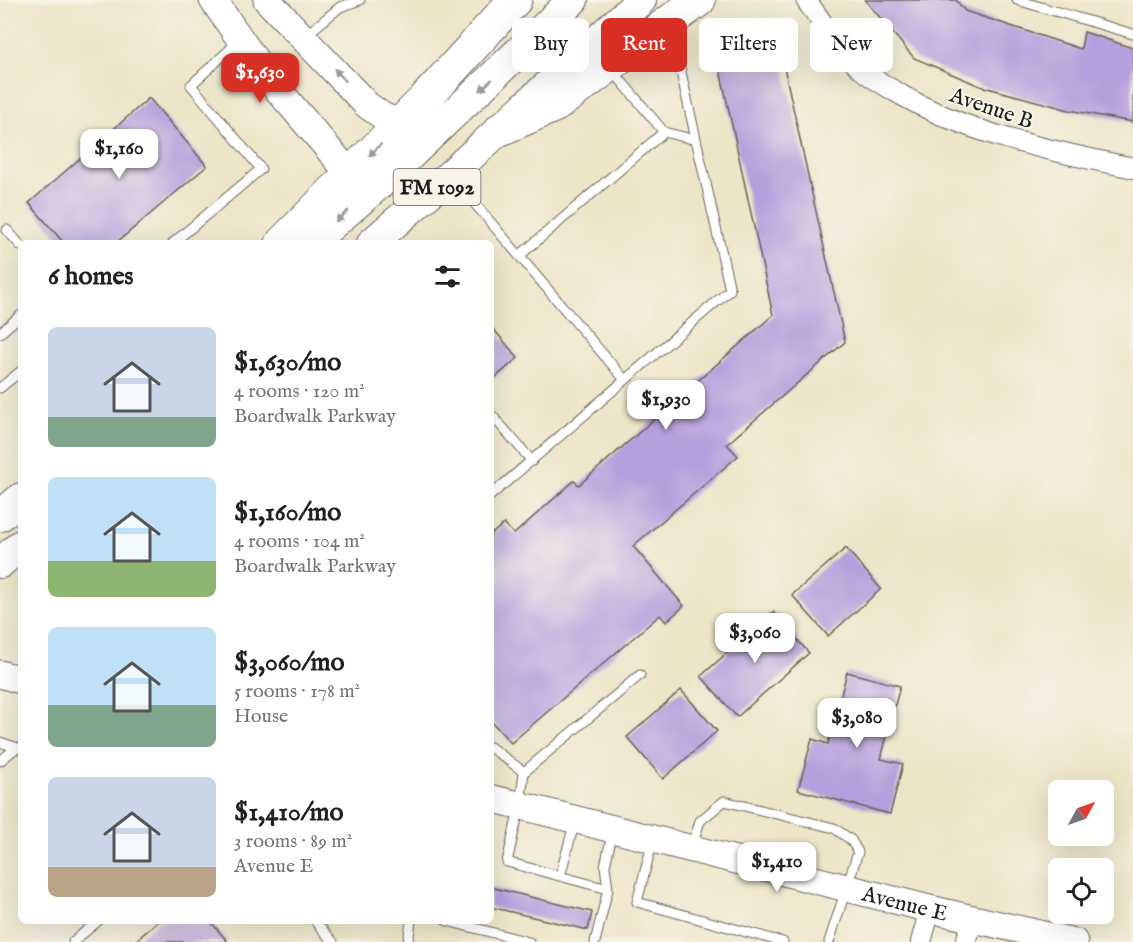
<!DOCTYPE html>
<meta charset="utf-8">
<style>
body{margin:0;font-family:"IM FELL English",serif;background:#f2f2f2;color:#202124;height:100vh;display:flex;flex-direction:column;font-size:22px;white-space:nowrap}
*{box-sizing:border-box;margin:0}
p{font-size:20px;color:#757577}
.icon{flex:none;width:33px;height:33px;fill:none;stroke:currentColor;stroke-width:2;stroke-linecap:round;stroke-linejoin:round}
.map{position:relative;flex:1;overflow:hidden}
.side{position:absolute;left:18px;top:240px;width:476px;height:684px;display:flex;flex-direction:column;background:#fff;border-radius:9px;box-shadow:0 6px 24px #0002}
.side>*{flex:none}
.banner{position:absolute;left:512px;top:18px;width:531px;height:54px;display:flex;gap:12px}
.needle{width:39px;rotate:50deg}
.controls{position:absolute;left:1048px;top:780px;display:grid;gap:12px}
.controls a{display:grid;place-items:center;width:66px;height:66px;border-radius:9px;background:#fff;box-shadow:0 6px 24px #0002;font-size:30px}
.price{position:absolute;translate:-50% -51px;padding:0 14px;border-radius:12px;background:#fff;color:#222;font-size:20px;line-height:39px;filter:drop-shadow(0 2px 3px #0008)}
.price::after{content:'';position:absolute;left:50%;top:36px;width:18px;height:14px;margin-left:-9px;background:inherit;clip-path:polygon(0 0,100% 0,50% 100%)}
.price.selected{background:#d93025;color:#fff}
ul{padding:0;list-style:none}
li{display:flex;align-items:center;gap:18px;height:150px;padding:0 30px}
li span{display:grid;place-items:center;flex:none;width:168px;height:120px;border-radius:9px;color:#555}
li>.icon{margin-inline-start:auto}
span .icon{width:72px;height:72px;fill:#fffc;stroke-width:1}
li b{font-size:26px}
h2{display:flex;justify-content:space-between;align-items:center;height:72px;padding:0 30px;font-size:26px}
.chip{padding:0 21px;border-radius:9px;background:#fff;box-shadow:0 6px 24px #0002;font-size:21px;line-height:54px}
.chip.selected{background:#d93025;color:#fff}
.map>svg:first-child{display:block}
</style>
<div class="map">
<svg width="1133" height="942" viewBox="0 0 1133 942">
<rect width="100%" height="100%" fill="#f7f3e8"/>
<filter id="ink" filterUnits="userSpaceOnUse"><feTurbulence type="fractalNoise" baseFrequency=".0167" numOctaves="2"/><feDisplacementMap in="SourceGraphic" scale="12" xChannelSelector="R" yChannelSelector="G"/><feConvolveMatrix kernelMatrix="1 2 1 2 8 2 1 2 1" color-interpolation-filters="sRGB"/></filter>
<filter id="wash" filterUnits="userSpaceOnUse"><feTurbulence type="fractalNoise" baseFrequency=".008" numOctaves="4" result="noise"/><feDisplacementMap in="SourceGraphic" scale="24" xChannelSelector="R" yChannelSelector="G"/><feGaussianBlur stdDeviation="1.35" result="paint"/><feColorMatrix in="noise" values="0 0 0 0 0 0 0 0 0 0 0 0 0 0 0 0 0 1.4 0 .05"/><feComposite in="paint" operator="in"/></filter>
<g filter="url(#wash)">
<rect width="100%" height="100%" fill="#ede5c8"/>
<g id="blocks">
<!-- building -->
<path fill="#b69fdc" d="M865,0H956L965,11L1081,49L1084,32L1133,48V122L1069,110L980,86L914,58Z
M774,22L845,342L727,444L738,456L633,546L684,606L666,622L660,615L511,743L490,720V535L504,524L514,534L574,481L579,485L773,315L713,37Z
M149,98L207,166L116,243H64L29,203Z
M490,325L518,358L490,382Z
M846,548L881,589L828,636L792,595Z
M773,612L809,653L737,717L701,676Z
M847,672L900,686L881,759L903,764L890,814L798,790L812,739L828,744Z
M681,690L717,731L663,779L627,737Z
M490,887L592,912L588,930L490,907Z
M159,921H210L228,942H134Z"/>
</g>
</g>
<g filter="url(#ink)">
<use href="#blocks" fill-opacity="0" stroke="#656258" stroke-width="1.5"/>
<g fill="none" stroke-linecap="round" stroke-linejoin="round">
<!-- lane casing -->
<g stroke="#656258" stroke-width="11">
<path id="lane" d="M1017,0L1133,34
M305,36L340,7L360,0
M613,71L664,132L696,140
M452,177L625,380
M7,230L21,246
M173,243L261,169L191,85L239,41
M519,256L664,132
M0,333L21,315
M0,388L21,371
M490,413L532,461
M490,496L730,290L678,59
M0,742L21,749
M490,747L524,772L520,805L507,862L608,889
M0,761L16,748
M524,772L640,675
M653,840L637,902L783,942
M692,846L700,821L724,801L834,828L851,840L858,852L829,942
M560,876L575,821
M315,921L333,942
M447,921L529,942
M73,942L98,921
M408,942L411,921
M595,942L608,889L605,866L613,830"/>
</g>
<!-- street casing -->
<g stroke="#656258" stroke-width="22">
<path id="street" d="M806,0C821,21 836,43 854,62C867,76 886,86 903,96C974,136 1053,151 1133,168
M921,942L930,909
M966,942L973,919"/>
</g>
<!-- secondary casing -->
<g stroke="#656258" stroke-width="29">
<g id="secondary">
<path d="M213,0L266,76L350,174"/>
<path d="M267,0L367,105L384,117L401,123"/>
<path d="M0,674L21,680"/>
<path id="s1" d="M490,798L930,909L1074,942"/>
</g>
</g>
<!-- primary casing -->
<g stroke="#656258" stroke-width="32">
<path id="primary" d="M311,243L383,181L573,0
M372,243L450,175L641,0
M0,516L21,498
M0,563L21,545"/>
</g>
<!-- highway casing -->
<g stroke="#656258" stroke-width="35">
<path id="highway" d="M501,129L556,105L699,0
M282,243L423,101L515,0"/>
</g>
<!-- lane -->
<use href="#lane" stroke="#fff" stroke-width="9"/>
<!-- street -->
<use href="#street" stroke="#fff" stroke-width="20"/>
<!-- secondary -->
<use href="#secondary" stroke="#fff" stroke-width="27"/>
<!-- primary -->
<use href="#primary" stroke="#fff" stroke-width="30"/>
<!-- highway -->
<use href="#highway" stroke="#fff" stroke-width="33"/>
</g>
<!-- one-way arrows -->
<defs><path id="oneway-solid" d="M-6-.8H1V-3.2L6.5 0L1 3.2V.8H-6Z" transform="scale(1.5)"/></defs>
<g fill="#999">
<use href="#oneway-solid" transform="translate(340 75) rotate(-133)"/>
<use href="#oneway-solid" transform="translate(486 85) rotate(137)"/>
<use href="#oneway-solid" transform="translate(375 150) rotate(135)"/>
<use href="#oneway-solid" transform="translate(342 216) rotate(139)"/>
</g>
</g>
<g text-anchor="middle" stroke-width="4.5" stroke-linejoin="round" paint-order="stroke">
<!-- shield labels -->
<rect fill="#f7f3e8" stroke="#5e5c59" stroke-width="1.5" x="393.5" y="169" width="87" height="36" rx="4.5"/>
<g font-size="21" font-weight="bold" fill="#1c1c1c">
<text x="437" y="194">FM 1092</text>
</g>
<!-- street labels -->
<g font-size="22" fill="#1c1c1c" stroke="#f7f3e8">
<text transform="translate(992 107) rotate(19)" y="8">Avenue B</text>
<text dy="8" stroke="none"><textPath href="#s1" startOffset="428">Avenue E</textPath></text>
</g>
</g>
</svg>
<div class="controls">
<a><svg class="needle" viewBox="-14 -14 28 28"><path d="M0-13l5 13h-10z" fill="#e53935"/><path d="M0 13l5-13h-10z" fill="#757577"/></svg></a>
<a><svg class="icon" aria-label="locate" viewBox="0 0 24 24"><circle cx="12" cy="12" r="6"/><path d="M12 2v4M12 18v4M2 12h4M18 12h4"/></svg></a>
</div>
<b class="price selected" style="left:260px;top:104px">$1,630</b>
<b class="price" style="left:119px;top:180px">$1,160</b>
<b class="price" style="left:666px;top:431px">$1,930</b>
<b class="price" style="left:755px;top:664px">$3,060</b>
<b class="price" style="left:857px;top:749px">$3,080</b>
<b class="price" style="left:777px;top:893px">$1,410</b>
<div class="banner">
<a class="chip">Buy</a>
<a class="chip selected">Rent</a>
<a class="chip">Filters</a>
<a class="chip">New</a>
</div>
<section class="side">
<h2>6 homes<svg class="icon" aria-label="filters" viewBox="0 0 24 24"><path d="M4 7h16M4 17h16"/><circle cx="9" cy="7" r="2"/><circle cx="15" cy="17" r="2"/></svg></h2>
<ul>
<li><span style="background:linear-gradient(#c9d6e8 75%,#7fa58c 0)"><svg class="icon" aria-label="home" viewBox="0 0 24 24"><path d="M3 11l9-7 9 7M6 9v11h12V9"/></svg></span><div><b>$1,630/mo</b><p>4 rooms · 120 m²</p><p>Boardwalk Parkway</p></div></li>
<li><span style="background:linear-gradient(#bfe0f5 70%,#8fb573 0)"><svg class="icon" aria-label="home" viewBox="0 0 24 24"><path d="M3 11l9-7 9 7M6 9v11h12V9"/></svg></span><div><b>$1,160/mo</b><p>4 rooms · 104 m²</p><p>Boardwalk Parkway</p></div></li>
<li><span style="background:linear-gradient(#bfe0f5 65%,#7fa58c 0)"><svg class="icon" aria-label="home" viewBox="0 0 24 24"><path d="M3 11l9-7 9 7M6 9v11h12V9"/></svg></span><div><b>$3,060/mo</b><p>5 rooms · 178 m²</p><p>House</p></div></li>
<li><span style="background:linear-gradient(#c9d6e8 75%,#b9a48a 0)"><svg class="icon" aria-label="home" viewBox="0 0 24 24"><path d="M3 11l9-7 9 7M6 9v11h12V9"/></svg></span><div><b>$1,410/mo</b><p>3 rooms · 89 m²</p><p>Avenue E</p></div></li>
</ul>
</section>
</div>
